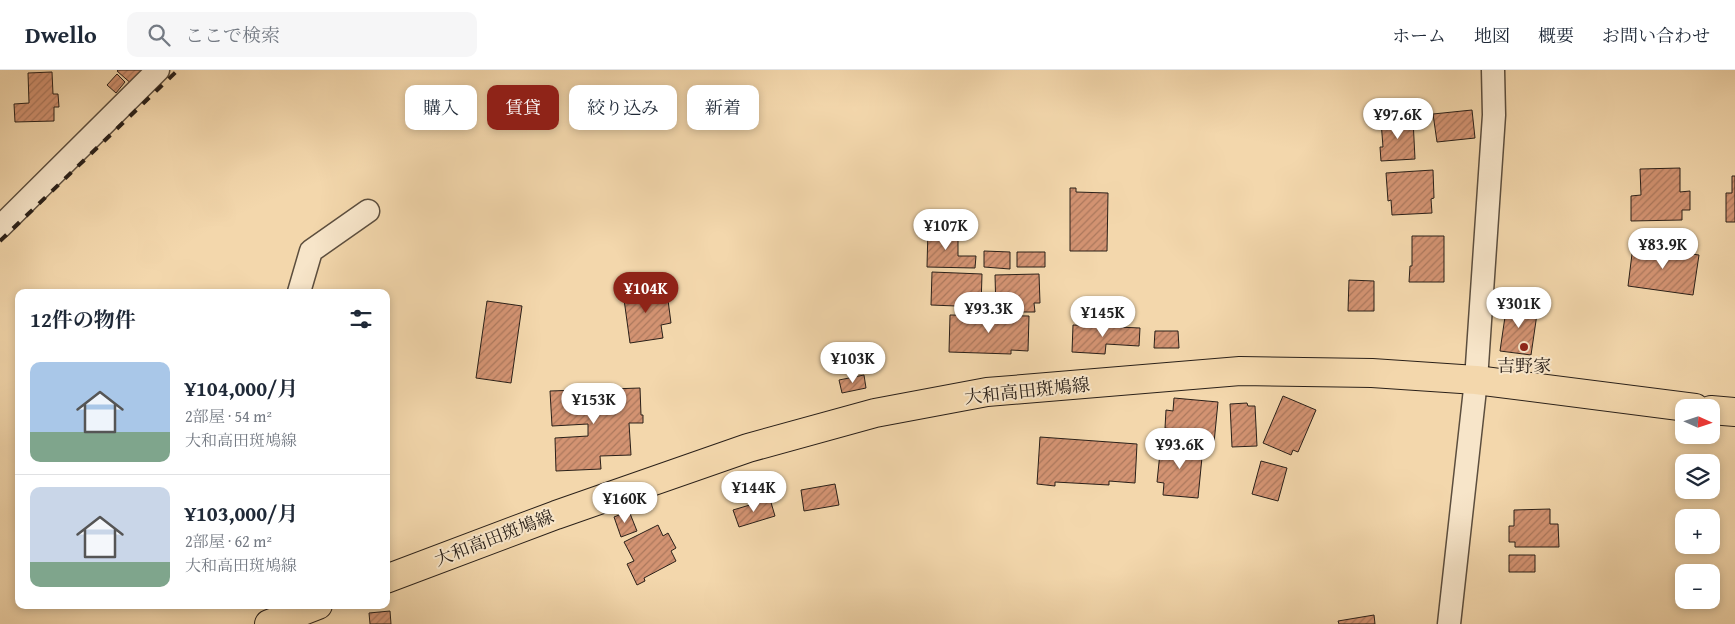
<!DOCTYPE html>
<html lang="ja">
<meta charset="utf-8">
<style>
body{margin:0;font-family:"Gentium Book Plus","Noto Serif JP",serif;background:#f6f6f7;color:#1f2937;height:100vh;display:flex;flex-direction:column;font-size:19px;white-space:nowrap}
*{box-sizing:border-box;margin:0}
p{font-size:16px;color:#747a83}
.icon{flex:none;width:28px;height:28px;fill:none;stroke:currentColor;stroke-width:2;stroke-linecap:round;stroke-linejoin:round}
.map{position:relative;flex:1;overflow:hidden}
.sheet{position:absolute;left:15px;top:219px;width:375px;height:320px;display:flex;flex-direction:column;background:#fff;border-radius:10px;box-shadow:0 2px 8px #0003}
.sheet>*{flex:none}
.guide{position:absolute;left:405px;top:15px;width:475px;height:45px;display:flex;gap:10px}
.needle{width:32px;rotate:93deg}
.fabs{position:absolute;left:1675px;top:329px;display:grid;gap:10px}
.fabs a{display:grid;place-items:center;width:45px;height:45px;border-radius:10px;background:#fff;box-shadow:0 2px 8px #0003;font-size:25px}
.price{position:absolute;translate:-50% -42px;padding:0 11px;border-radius:18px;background:#fff;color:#222;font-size:16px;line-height:32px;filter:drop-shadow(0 1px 2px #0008)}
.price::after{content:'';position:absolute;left:50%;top:30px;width:15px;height:11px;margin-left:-8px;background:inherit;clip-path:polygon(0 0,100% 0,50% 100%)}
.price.current{background:#8f2418;color:#fff}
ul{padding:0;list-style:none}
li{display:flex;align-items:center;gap:15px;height:125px;padding:0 15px}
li+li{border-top:1px solid #e0e1e3}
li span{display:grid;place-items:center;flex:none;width:140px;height:100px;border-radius:10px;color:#555}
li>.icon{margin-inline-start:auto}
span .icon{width:60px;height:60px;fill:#fffc;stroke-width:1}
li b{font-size:21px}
h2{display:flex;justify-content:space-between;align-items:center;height:60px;padding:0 15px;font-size:21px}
.tag{padding:0 18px;border-radius:10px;background:#fff;box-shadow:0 2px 8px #0003;font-size:18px;line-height:45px}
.tag.current{background:#8f2418;color:#fff}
header{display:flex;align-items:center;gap:30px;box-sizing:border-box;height:70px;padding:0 25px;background:#fff;border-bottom:1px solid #e0e1e3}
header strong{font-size:24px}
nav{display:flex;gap:28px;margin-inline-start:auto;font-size:18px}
.search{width:350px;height:45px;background:#f6f6f7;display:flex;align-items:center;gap:12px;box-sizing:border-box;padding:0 18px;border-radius:10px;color:#747a83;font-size:19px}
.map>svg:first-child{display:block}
</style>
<header>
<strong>Dwello</strong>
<div class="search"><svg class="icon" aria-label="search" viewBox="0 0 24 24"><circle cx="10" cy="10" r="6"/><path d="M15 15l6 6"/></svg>ここで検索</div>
<nav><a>ホーム</a><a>地図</a><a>概要</a><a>お問い合わせ</a></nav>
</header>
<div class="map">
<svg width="1735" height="554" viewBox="0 0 1735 554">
<defs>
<pattern id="building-hatch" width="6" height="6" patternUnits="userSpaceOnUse" patternTransform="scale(1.25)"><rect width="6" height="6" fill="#d39372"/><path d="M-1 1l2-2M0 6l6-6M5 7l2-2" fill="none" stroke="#ab785d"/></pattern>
</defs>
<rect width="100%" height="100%" fill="#f3d7ac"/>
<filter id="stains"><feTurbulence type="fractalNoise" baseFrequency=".004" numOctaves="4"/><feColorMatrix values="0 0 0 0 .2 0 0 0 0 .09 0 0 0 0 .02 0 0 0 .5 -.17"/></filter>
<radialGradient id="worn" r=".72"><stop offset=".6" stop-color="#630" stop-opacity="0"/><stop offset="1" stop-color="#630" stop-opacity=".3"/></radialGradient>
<!-- building -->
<path fill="url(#building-hatch)" stroke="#2a2019" d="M118,0H147L134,16L117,1Z
M52,2L53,24H58L59,37H54V51L15,52L14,34L29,33L28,3Z
M117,4L125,12L116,23L107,15Z
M1472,40L1475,68L1437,72L1433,44Z
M1413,49L1415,89L1381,91L1380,77H1383L1381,51Z
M1680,98V122L1690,121V140H1682V150L1631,151V126L1641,125L1640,99Z
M1433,100L1434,128L1431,129L1432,143L1392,145L1391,130L1388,131L1386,103Z
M1732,106H1735V152H1726V123H1732Z
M1070,118H1076V122L1108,123L1107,181H1070Z
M928,159L958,160V186H976L975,198L927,197Z
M1412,166H1444V212H1409L1410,196H1412Z
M1633,176L1699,185L1693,225L1628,216Z
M984,181L1010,182V199L984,197Z
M1017,182H1045V197H1017Z
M932,202L982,204L981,237L931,235Z
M1039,204L1040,233H1034L1035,242H996L995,205Z
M1349,210L1374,211V241H1348Z
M660,217L662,231L668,230L671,253L661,255L663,268L630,273L623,222Z
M487,231L522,236L511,313L476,308Z
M1507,233L1538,237L1531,285L1500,281Z
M950,245L1029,246L1028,281L1011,280V284L949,282Z
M1073,255L1140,258L1139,276L1106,274L1105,284L1072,282Z
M1155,261H1178L1179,278H1154Z
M864,305L866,318L842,323L839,310Z
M640,318L641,345H643V353H629L631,385L600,386L601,399L556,401L555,368L588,366V354L552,356L550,321Z
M1283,326L1316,340L1298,382L1293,380L1291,385L1263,373Z
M1174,328L1218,332L1214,373L1172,369L1173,359L1165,358L1166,340L1173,341Z
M1247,333L1248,336H1255L1257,376L1232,377L1230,334Z
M1040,367L1137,374L1135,413L1109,411V415L1055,412V416L1037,414Z
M1161,373L1203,377L1198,428L1163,425L1164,413L1157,412Z
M1261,391L1287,398L1278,431L1252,424Z
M835,414L839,435L804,441L801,420Z
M770,429L775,446L739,457L733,440Z
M1550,439V454H1558L1559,477H1515V472H1509V456H1514V440Z
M629,441L637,461L621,467L614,447Z
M658,455L663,466L668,463L676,478L671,481L676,491L644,508L645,511L637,515L627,494L634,491L624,472Z
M1509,485H1535V502H1509Z
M390,541L391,554H370L369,543Z
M1374,545L1375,554H1339L1338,551Z"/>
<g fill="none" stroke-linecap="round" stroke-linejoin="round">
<!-- street casing -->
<g stroke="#5c4e3e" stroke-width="25">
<path id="street" d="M0,157L158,0
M299,222L311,181L368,141
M1449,554L1476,310L1494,45L1493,0"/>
</g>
<!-- primary casing -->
<g stroke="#2a2019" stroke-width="30">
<path id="primary" d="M1711,340L1735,342
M386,509L556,445L748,378L875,343L987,322L1240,301L1372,303L1476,310L1695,338
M269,554L318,535"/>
</g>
<!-- street -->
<use href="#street" stroke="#f7e5c9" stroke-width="22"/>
<!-- primary -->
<use href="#primary" stroke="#f3d7ac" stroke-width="28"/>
<!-- rail -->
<path stroke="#2a2019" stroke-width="4" stroke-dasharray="9 9" stroke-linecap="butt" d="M0,171L178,0"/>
</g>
<!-- markers -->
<circle fill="#8f2418" stroke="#f7e5c9" stroke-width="2" cx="1524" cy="277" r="5"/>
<g text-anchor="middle" stroke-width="4" stroke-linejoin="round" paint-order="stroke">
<!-- poi labels -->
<g font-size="18" fill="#2a2019" stroke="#f7e5c9">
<text x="1524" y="302">吉野家</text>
</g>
<!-- street labels -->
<g font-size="18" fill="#2a2019" stroke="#f7e5c9">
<text transform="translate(1027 321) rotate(-6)" y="6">大和高田斑鳩線</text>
<text transform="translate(494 468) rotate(-21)" y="6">大和高田斑鳩線</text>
</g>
</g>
<rect width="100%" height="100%" filter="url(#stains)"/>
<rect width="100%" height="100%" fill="url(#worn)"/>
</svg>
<div class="fabs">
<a><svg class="needle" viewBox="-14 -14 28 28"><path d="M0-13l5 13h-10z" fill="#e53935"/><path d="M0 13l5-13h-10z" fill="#747a83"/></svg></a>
<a><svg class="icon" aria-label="layers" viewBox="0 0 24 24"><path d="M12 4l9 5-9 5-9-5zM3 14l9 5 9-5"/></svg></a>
<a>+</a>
<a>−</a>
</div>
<b class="price" style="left:1398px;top:70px">¥97.6K</b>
<b class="price" style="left:946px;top:181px">¥107K</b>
<b class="price" style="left:1663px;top:200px">¥83.9K</b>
<b class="price current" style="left:646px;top:244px">¥104K</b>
<b class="price" style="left:1519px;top:259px">¥301K</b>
<b class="price" style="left:989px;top:264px">¥93.3K</b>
<b class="price" style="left:1103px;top:268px">¥145K</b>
<b class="price" style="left:853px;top:314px">¥103K</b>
<b class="price" style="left:594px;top:355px">¥153K</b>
<b class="price" style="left:1180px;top:400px">¥93.6K</b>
<b class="price" style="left:754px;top:443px">¥144K</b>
<b class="price" style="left:625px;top:454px">¥160K</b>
<div class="guide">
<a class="tag">購入</a>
<a class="tag current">賃貸</a>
<a class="tag">絞り込み</a>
<a class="tag">新着</a>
</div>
<section class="sheet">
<h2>12件の物件<svg class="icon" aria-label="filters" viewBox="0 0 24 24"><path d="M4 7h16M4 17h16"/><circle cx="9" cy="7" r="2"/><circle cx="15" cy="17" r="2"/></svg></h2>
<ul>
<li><span style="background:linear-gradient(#a9c7e8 70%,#7fa58c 0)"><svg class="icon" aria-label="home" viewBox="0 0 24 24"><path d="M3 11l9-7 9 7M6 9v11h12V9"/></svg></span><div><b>¥104,000/月</b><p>2部屋 · 54 m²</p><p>大和高田斑鳩線</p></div></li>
<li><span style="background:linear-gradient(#c9d6e8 75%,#7fa58c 0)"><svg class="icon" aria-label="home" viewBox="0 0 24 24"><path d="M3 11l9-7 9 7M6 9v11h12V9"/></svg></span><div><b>¥103,000/月</b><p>2部屋 · 62 m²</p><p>大和高田斑鳩線</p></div></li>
</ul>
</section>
</div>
